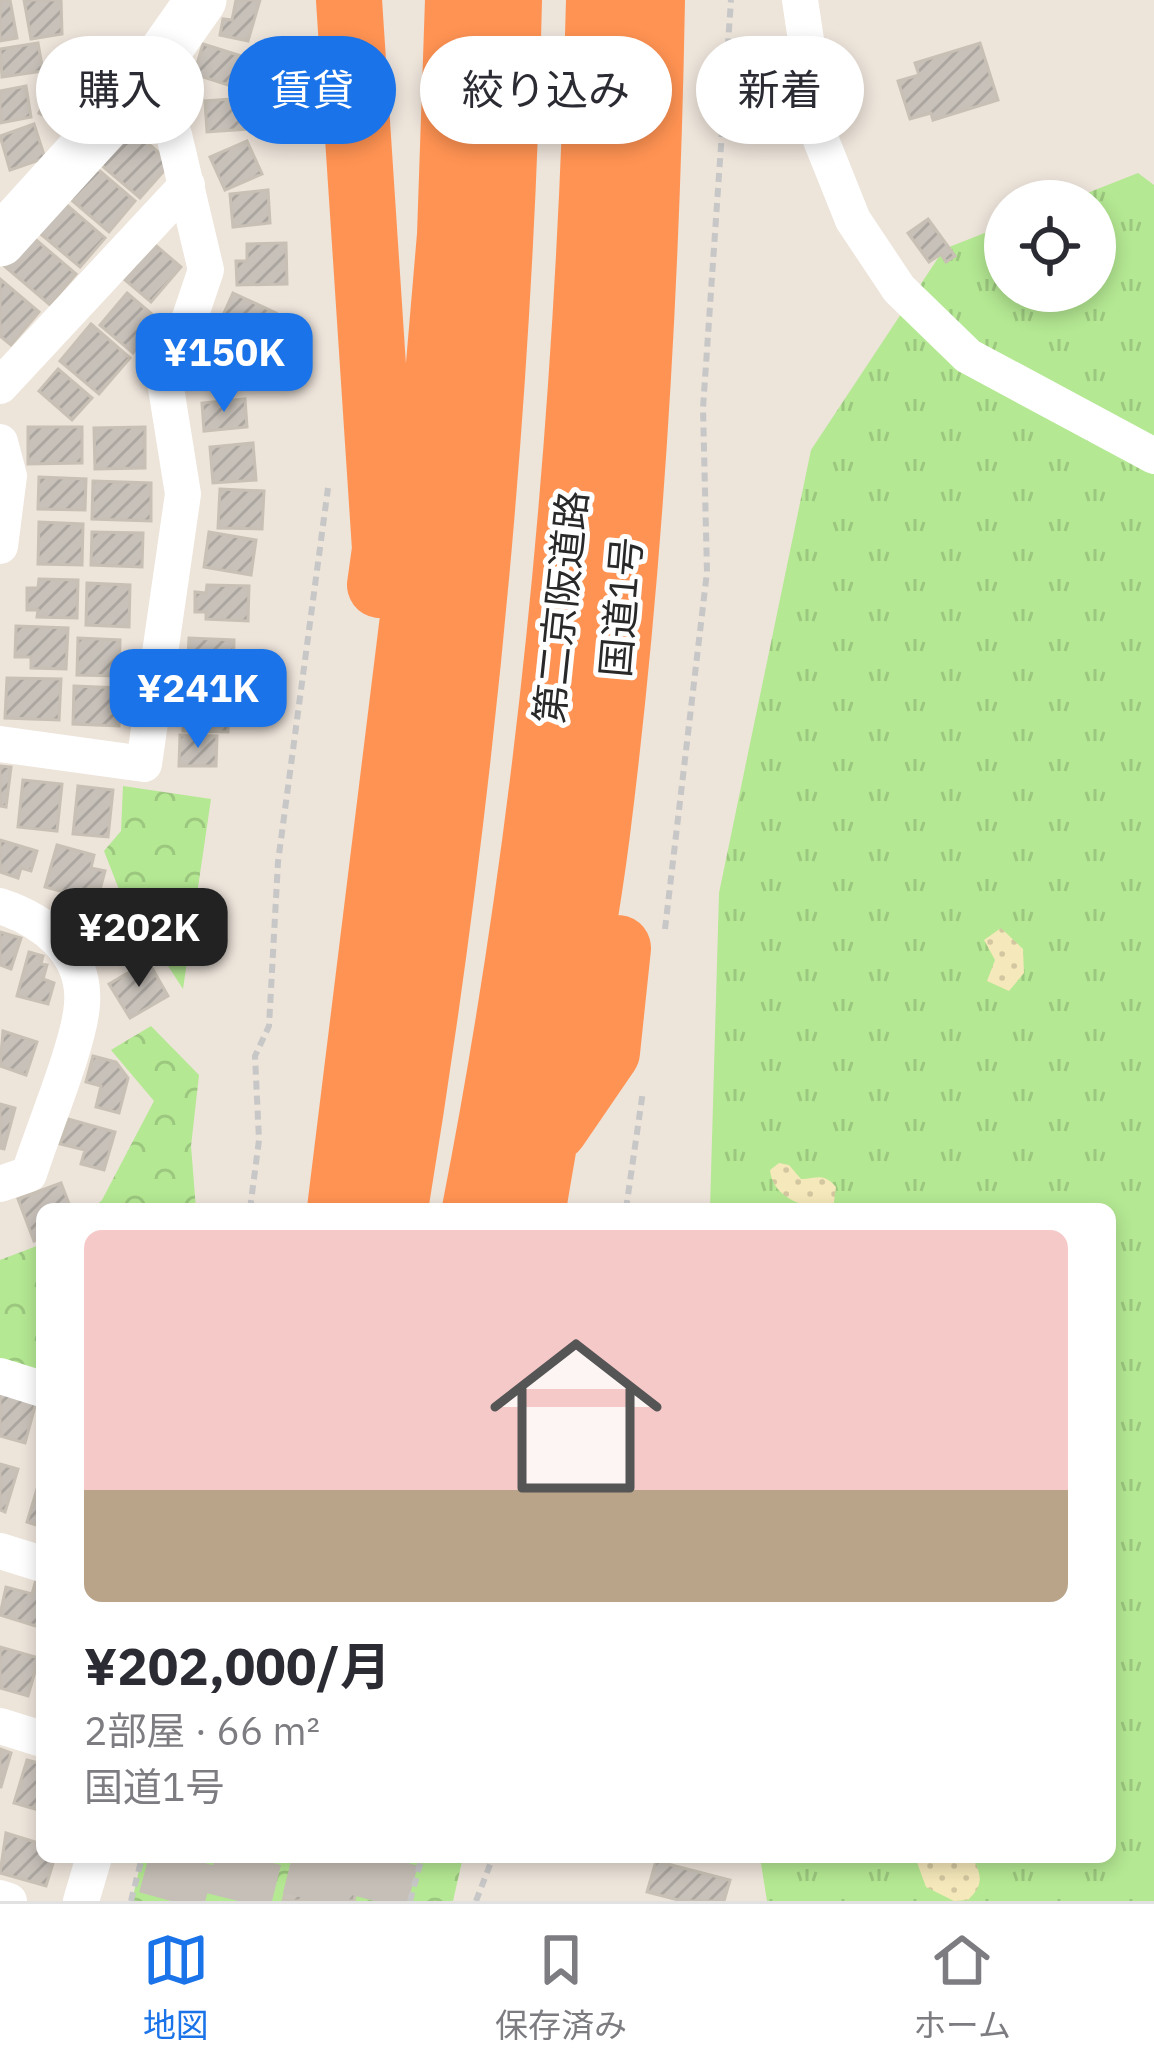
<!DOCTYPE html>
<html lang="ja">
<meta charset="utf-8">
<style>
body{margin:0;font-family:"IBM Plex Sans","Noto Sans JP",sans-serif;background:#f2f2f3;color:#2b2b33;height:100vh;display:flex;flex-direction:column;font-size:45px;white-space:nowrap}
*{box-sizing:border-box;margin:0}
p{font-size:39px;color:#7c7c81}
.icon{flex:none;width:66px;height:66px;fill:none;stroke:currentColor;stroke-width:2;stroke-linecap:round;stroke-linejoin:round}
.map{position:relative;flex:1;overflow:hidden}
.details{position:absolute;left:36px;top:1203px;width:1080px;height:660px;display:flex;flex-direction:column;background:#fff;border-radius:18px;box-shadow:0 6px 18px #0003}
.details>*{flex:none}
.guide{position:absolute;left:36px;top:36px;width:1083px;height:108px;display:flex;gap:24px}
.fabs{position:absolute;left:984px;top:180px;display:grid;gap:24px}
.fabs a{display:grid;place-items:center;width:132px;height:132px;border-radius:50%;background:#fff;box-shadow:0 6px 18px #0003;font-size:60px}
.price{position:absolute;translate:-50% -102px;padding:0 27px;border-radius:24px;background:#1a73e8;color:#fff;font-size:39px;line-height:78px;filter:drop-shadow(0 3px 6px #0008)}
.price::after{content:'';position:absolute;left:50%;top:72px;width:36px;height:27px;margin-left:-18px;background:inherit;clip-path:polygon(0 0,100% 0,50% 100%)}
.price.current{background:#222;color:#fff}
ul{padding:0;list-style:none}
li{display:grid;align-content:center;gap:24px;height:636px;padding:0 48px}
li+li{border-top:3px solid #e1e1e2}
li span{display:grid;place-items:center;height:372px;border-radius:18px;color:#555}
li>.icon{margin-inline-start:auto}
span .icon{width:216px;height:216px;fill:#fffc;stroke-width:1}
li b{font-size:51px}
.tag{padding:0 42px;border-radius:54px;background:#fff;box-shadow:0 6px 18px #0003;font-size:42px;line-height:108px}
.tag.current{background:#1a73e8;color:#fff}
.dock{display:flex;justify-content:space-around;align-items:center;height:168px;border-top:3px solid #e1e1e2;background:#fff;font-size:33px;color:#7c7c81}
.dock a{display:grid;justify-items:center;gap:6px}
.dock .current{color:#1a73e8}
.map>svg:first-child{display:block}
</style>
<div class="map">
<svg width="1154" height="1901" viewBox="0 0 1154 1901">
<defs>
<pattern id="grass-tufts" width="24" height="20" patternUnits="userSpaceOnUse" patternTransform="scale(3)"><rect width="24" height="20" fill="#b4e892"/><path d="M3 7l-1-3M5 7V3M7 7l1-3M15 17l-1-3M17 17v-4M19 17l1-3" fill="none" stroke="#9bc77e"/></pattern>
<pattern id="sand-dots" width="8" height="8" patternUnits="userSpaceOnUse" patternTransform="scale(3)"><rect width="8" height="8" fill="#f5e8ba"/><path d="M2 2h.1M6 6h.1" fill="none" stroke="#d2c7a0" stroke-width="1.8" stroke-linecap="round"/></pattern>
<pattern id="park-crowns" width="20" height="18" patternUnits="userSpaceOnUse" patternTransform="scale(3)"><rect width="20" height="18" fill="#b4e892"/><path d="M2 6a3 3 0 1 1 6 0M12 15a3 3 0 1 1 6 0" fill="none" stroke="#9bc77e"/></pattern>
<pattern id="building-hatch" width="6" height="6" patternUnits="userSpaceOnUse" patternTransform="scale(3)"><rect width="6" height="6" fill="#c8c1ba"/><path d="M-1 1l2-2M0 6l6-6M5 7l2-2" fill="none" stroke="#aca6a0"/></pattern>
</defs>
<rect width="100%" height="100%" fill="#ede4da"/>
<!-- grass -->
<path fill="url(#grass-tufts)" d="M1138,173L1154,185V1901H767L760,1857H1110V1209H710L719,893L811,450L944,249L1005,225V291H1095V201H1067Z"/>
<!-- sand -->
<path fill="url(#sand-dots)" d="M1001,928L1023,949L1024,973L1009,991L987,981L995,960L984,940Z
M779,1163L789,1165L801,1179C817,1179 823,1172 836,1187L833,1209C808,1209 773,1200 770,1170Z
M915,1857H972C982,1875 984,1885 968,1900L954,1901L926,1887Z"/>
<!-- park -->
<path fill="url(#park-crowns)" d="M123,786L211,799L183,989L120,892L104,851L121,831Z
M151,1026L199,1075L191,1146L196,1209H92L102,1200L154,1101L111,1050Z
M42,1244V1375L0,1361V1260Z
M142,1857H463L453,1901H132Z"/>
<!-- building -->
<path fill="url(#building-hatch)" stroke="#c8c0b4" stroke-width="3" d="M10,0L17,38L0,41V1Z
M24,0H61L62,34L31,39Z
M236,0H260L248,41L220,35L223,19L232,20Z
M38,43L43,71L2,77L0,49Z
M980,43L998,100L933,120L931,113L910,119L898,81L919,75L915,63Z
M203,44L251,59L241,89L194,74Z
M59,73L86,87L66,127L39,113Z
M26,86L31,117L0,123V91Z
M245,98L248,129L207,132L205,101Z
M124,123L171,163L140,198L93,158Z
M34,124L45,158L10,170L0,136Z
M247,141L262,174L225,190L210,157Z
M94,166L135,201L109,232L68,197Z
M268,190L270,223L233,227L230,194Z
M62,201L105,238L80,267L36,230Z
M928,219L955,256L946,262L941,254L929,262L908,233Z
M28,233L76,274L50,305L2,264Z
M286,243L287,284L237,285L236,261H247V244Z
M154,244L181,267L151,302L124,279Z
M0,279L39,312L11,345L0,336Z
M127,293L160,321L133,353L100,325Z
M233,293L276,313L262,342L220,322Z
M91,324L130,358L99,394L60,361Z
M217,336L256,355L245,379L205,361Z
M58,369L92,398L72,420L39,391Z
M245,399L247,427L204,431L202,403Z
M28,427H82V463L28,464Z
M145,427V468L95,469L94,428Z
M253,443L256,480L213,483L210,447Z
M39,477L86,479L85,510L38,509Z
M93,481L151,483V521L92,519Z
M220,489L264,491L262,529L218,528Z
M39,522L83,524L82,565L38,564Z
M92,532L143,533L142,567L91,565Z
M209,532L256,540L251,575L204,567Z
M39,579L78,580L77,618L37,617L38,610H27V588H38Z
M87,583L130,585L129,627L86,625Z
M207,585L249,586L248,621L206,619V612H195V592L206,593Z
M16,626L68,628L66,669L31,668V657H15Z
M78,638L120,640L119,676L77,675Z
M189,638L234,640L233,676L187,675Z
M7,678L61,679L59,720L5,718Z
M74,686L120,688L119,726L73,724Z
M184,693L229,694L228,732L183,731Z
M180,735L217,736L216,766H179Z
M0,766L11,767L6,807L0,806Z
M23,780L62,784L57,831L18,827Z
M78,786L113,790L108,837L73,834Z
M0,840L37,851L31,871L21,868L18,878L0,872Z
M57,845L94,855L91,868L105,871L100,890L89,887L86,898L45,887Z
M114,903L137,949L116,959L111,948L94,956L76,922Z
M0,932L21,938L11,969L0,965Z
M29,952L43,956L41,964L47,965L43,979L54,983L48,1004L17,996Z
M148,961L168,996L130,1018L109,984Z
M3,1031L37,1042L26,1075L0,1066Z
M93,1056L116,1062L128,1078L119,1113L96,1107L101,1086L86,1082Z
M0,1104L15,1108L4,1149L0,1148Z
M68,1119L115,1132L104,1170L81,1164L85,1150L60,1144Z
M61,1183L71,1209H42V1238L34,1241L18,1199Z
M0,1392L36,1403L25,1443L0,1436Z
M0,1464L18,1469L5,1512L0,1510Z
M41,1476H42V1527L27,1522Z
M36,1580L42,1582V1628L0,1615L6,1587L32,1594Z
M0,1647L39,1658L28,1696L0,1688Z
M0,1749L11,1753L1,1787H0Z
M27,1760L42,1764V1811L14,1803Z
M6,1833L42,1844V1857H55L46,1886L0,1873Z
M294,1857H365L354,1901H283Z
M656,1861L730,1880L724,1901H682L647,1892Z"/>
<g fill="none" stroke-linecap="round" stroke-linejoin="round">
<!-- highway-tunnel -->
<path stroke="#c6bfb7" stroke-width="66" stroke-dasharray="66 33" stroke-linecap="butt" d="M171,1901L183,1857
M238,1901L249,1857
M315,1901L326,1857
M374,1901L386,1857"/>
<!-- path -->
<path stroke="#c7c7c7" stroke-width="6" stroke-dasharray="9 6" stroke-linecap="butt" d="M665,929L707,572L703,408L731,0
M250,1209L259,1140L255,1056L269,1026L278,862L328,488
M626,1209L643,1091
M131,1901L142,1857
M410,1901L422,1857
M476,1901L493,1857"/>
<!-- street -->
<path stroke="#fff" stroke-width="36" d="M800,0L821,140L853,220L899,289L968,356L1154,456
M0,386L187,185
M0,442L9,476L0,546
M0,744L144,764L183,494L166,388L206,270L174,135L140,87
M0,906C43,920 86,952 82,1004C80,1043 42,1132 29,1174L0,1184
M0,1376L42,1389
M0,1551L42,1564
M0,1726L42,1739
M0,1898L9,1901
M81,1901L94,1857"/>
<!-- secondary -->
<path stroke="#fff" stroke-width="51" d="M0,241L140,87L201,0"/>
<!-- highway -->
<path stroke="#ff9353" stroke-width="66" d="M349,0L385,549L380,585
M555,1128L607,1052L618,948
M340,1209L427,504L450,235L458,0
M395,1209C461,808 500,406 509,0
M475,1209C553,811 589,405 599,0
M533,1209C553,1084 581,959 597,833C632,556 647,279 652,0"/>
</g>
<g text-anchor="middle" stroke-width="10" stroke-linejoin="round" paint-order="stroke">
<!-- street labels -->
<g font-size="39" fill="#292929" stroke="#fff">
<text transform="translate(561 607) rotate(-84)" y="14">第二京阪道路</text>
<text transform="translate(621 607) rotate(-85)" y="14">国道1号</text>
</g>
</g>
</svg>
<div class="fabs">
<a><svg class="icon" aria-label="locate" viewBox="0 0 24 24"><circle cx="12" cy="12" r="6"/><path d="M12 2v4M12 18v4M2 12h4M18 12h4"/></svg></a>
</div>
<b class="price" style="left:224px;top:415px">¥150K</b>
<b class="price" style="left:198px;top:751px">¥241K</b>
<b class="price current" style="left:139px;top:990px">¥202K</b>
<div class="guide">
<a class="tag">購入</a>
<a class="tag current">賃貸</a>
<a class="tag">絞り込み</a>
<a class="tag">新着</a>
</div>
<section class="details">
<ul>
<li><span style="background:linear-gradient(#f6c9c9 70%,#b9a48a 0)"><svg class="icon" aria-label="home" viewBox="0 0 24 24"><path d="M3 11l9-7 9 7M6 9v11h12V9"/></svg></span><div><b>¥202,000/月</b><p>2部屋 · 66 m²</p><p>国道1号</p></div></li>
</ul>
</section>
</div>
<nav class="dock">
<a class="current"><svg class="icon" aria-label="map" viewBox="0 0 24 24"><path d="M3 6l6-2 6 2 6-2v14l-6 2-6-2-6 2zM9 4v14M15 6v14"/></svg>地図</a>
<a><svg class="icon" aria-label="saved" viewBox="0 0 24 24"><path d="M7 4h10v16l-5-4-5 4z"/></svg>保存済み</a>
<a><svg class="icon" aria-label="home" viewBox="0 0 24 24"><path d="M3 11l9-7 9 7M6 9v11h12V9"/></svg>ホーム</a>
</nav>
